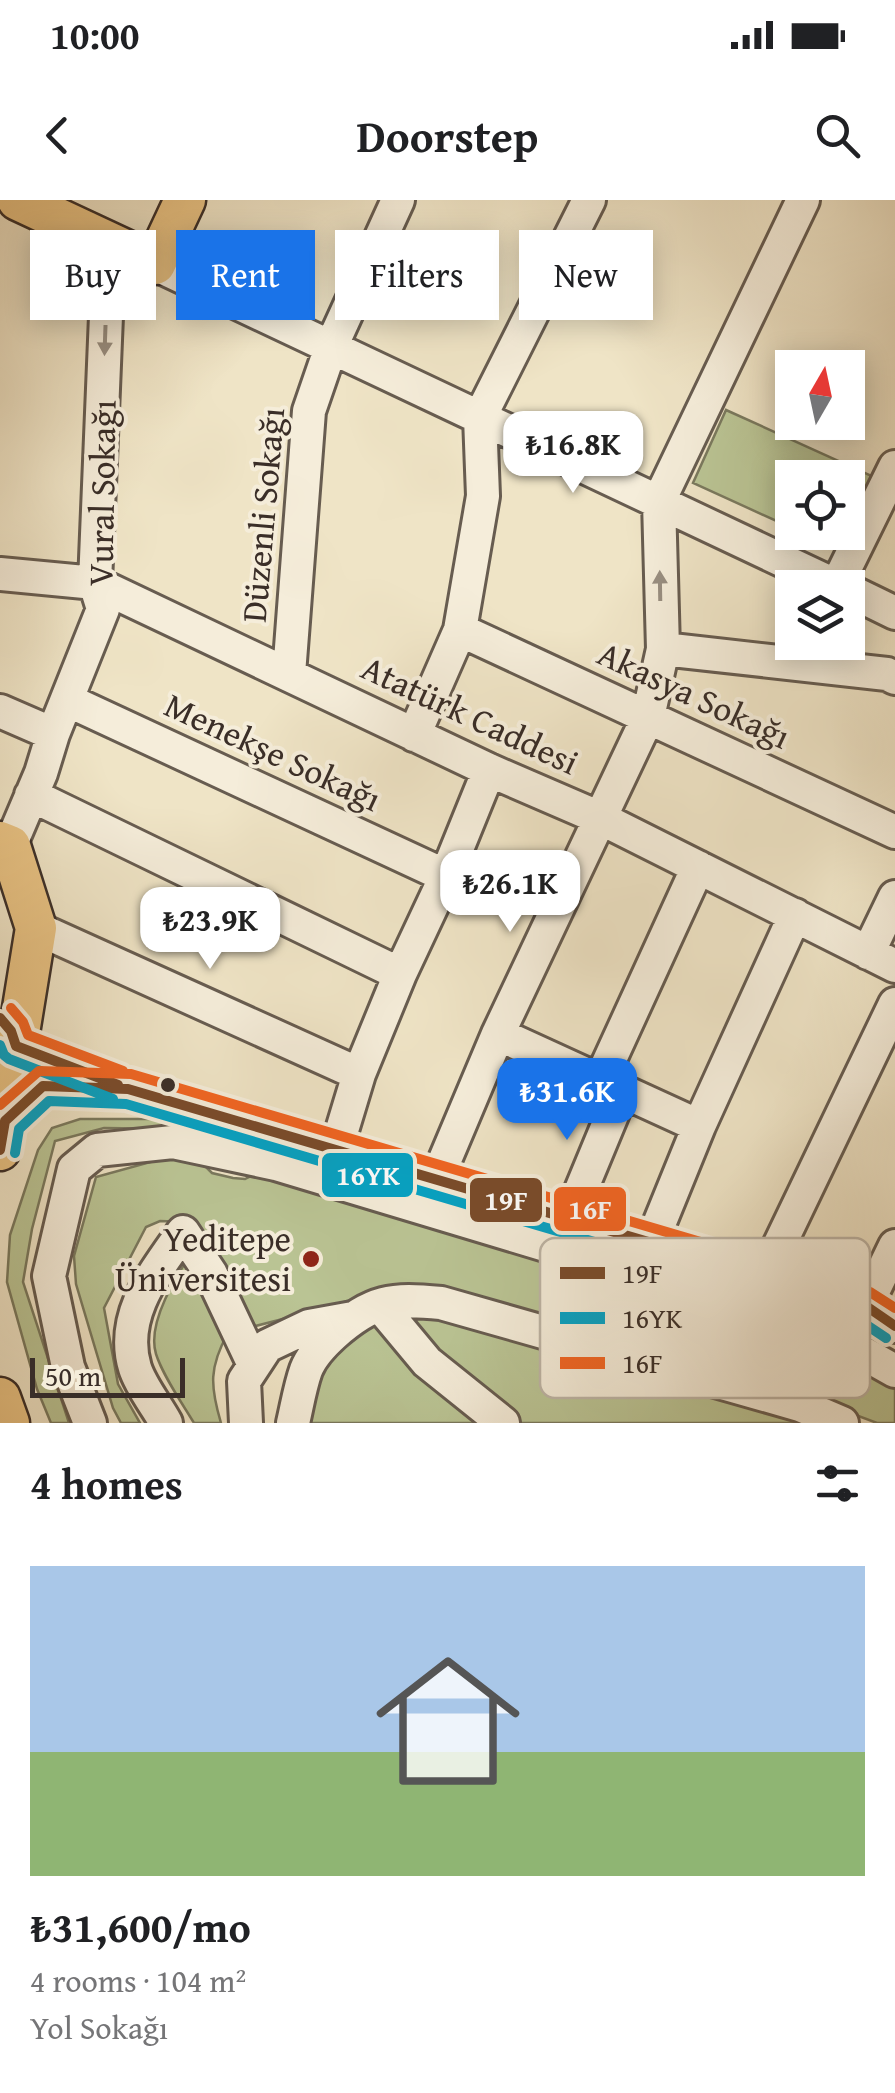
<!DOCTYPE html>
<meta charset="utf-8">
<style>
body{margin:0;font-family:"Gentium Book Plus",serif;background:#f2f2f2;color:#202124;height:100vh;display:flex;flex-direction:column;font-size:38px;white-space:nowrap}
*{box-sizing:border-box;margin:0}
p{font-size:32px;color:#757577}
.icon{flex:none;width:55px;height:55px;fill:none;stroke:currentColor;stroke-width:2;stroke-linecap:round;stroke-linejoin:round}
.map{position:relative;height:1223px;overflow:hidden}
.panel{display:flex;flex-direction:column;background:#fff;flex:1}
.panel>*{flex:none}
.hud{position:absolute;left:30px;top:30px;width:835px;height:90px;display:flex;gap:20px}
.needle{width:65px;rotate:9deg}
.controls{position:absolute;left:775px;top:150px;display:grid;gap:20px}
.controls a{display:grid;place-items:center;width:90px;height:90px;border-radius:0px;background:#fff;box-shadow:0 5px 25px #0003;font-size:50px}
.scale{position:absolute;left:30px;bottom:25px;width:155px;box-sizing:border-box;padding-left:10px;border:5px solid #3a2e28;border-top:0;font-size:28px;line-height:35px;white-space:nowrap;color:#3a2e28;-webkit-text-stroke:8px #f5edda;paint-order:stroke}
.price{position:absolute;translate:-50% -85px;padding:0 22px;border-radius:20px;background:#fff;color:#222;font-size:32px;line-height:65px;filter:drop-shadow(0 2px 5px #0008)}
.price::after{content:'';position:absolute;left:50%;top:60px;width:30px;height:22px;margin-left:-15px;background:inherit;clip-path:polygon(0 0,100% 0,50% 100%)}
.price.current{background:#1a73e8;color:#fff}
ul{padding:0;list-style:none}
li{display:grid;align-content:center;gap:20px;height:530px;padding:0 30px}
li+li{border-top:2px solid #e0e0e0}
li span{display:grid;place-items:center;height:310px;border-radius:0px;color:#555}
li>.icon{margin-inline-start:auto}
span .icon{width:180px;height:180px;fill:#fffc;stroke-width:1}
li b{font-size:42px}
h2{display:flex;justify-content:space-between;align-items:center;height:120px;padding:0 30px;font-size:42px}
.pill{padding:0 35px;border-radius:0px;background:#fff;box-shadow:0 5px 25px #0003;font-size:35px;line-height:90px}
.pill.current{background:#1a73e8;color:#fff}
.status{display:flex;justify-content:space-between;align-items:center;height:70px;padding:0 50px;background:#fff;direction:ltr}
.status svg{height:28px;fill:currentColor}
header{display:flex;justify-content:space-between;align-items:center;height:130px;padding:0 30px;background:#fff;font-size:45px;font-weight:700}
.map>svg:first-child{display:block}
</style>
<div class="status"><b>10:00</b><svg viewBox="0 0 49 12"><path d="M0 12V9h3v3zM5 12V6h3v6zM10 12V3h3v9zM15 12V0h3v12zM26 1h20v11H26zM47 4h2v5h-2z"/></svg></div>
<header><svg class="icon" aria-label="back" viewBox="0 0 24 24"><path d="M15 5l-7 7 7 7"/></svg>Doorstep<svg class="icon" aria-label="search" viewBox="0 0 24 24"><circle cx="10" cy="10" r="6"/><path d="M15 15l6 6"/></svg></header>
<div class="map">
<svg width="895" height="1223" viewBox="0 0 895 1223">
<rect width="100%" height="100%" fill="#efe4c6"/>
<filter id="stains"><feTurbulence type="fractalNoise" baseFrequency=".002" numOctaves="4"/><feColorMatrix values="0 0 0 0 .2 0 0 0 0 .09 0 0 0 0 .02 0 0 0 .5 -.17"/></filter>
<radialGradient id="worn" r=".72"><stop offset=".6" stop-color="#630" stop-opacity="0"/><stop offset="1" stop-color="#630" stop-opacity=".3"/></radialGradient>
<!-- green -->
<path fill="#bac494" stroke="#7a795e" stroke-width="2.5" d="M726,210L874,277L840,350L802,333L848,332V278H792V328L693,283Z
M80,919H162L267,951L179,929L104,928L55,941L32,1029L23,1082L69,1223H51L37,1189L7,1082L10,1035L38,950L52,928Z
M172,956L199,960L212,973L233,978L245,979L265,969L812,1133L895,1178V1223H877L789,1190L356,1098L326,1108L228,1133C209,1167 210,1186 221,1223H194C182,1203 163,1176 156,1154C145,1118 186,1062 204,1033L188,1022L160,1021L146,1027L104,1108L118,1184L140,1223H121L113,1208L76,1084L74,1056L96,977Z
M387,1114L433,1116L811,1223H302L321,1163L349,1130Z"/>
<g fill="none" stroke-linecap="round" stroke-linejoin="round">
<!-- minor casing -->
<g stroke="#675c50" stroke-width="38">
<path id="minor" d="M155,64L841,388
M0,374L95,383L489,570L600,618L895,766
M837,385L895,267
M848,390L895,413
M460,430L895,632
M663,449L887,474L895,478
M289,474L309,211L331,147L398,0
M67,500L446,676
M0,511L53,534
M414,535L460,430L483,296L480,217L589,0
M31,595L400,774
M10,646L41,573L53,534L103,409L95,383L109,43
M36,728L359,874
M868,753L895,697
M498,834L699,926
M16,846L128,889L866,1106L895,1126
M600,881L698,667
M5,921L43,886L102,888
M336,950L359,874L400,774L446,676L489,570
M436,981L498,834L648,517L663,449L659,301L803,0
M569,1019L622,891
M651,1044L699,926L795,715
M764,1077L895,804
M382,1105L387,1114L427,1162L503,1223
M866,1106L895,1046
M90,1223L68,1167L49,1076L74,969L97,950L173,942L276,964L785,1117L817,1127L895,1171
M166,1223C157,1206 141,1187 135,1168C119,1116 155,1072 183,1032L211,1074L254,1165
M246,1223L244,1181L267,1146L309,1126L353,1118
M293,1223C297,1206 300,1187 306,1170C311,1157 324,1143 334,1134C373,1100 391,1098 441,1103L800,1205L842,1223"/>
</g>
<!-- major casing -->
<g stroke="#3a2e28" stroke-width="45">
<path id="major" d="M18,0L155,64L185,0
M0,642L10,646L36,728L0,950
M0,1198L9,1223"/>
</g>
<!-- minor -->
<use href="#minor" stroke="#f5edda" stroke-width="32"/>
<!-- major -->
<use href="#major" stroke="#e8c283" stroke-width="40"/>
<!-- bus-1 casing -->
<g stroke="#f5edda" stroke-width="18">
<path id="bus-1" d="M0,818L11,831L16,846L118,885
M0,950L5,921L43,886L128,889L866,1106L895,1126"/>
</g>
<!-- bus-2 casing -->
<g stroke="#f5edda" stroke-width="18">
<path id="bus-2" d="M0,845L4,855L9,859L113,899
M15,953L19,929L49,901L126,904L859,1120L886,1138"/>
</g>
<!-- bus-3 casing -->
<g stroke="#f5edda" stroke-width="18">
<path id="bus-3" d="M11,808L23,822L28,835L123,871
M0,905L39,871L131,874L870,1092L895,1108"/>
</g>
<!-- bus-1 -->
<use href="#bus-1" stroke="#7a4b2a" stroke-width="10"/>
<!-- bus-2 -->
<use href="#bus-2" stroke="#03a3c6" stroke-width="10"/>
<!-- bus-3 -->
<use href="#bus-3" stroke="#f26522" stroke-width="10"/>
</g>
<!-- one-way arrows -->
<defs><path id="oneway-solid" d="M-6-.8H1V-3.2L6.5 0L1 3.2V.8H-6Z" transform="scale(2.5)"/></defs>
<g fill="#988e81">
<use href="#oneway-solid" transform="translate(105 140) rotate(92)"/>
<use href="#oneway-solid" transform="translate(660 386) rotate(-91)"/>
</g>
<!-- markers -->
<circle fill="#3a2e28" stroke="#f5edda" stroke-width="4" cx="168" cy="885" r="9"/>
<circle fill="#8f2418" stroke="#f5edda" stroke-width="4" cx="311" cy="1059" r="10"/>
<g text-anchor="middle" stroke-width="8" stroke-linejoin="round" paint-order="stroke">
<!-- street labels -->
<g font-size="35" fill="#3a2e28" stroke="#f5edda">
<text transform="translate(102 293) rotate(-89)" y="12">Vural Sokağı</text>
<text transform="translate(263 315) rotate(-85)" y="12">Düzenli Sokağı</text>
<text transform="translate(694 495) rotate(25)" y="12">Akasya Sokağı</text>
<text transform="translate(470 515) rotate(25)" y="12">Atatürk Caddesi</text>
<text transform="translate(273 552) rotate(25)" y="12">Menekşe Sokağı</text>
</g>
<!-- poi labels -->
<g font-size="35" fill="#3a2e28" stroke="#f5edda" text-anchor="end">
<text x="291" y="1051">Yeditepe<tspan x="291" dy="40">Üniversitesi</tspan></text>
</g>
</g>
<!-- legend -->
<rect x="540" y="1038" width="330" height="160" rx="15" fill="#f5edda" stroke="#bdb4a5" stroke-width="2.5"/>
<rect x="560" y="1067" width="45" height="12" fill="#7a4b2a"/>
<rect x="560" y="1112" width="45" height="12" fill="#03a3c6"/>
<rect x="560" y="1157" width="45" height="12" fill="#f26522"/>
<g font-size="28" fill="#3a2e28">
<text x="622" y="1083">19F</text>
<text x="622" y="1128">16YK</text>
<text x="622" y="1173">16F</text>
</g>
<g stroke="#f5edda" stroke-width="4">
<rect x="320" y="951" width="95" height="48" rx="10" fill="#03a3c6"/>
<rect x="468" y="976" width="76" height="48" rx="10" fill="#7a4b2a"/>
<rect x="552" y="985" width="76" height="48" rx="10" fill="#f26522"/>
</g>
<g font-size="28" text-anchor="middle" font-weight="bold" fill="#fff">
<text x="368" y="985">16YK</text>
<text x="506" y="1010">19F</text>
<text x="590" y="1019">16F</text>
</g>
<rect width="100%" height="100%" filter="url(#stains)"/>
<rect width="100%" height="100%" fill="url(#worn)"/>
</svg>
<div class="controls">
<a><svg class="needle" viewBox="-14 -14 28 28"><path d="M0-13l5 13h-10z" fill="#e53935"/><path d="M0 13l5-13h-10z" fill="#757577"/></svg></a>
<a><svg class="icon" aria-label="locate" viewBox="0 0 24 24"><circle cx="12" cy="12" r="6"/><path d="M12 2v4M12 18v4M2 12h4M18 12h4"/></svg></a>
<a><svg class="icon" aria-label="layers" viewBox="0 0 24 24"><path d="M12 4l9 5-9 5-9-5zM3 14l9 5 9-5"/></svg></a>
</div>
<div class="scale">50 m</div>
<b class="price" style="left:573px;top:296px">₺16.8K</b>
<b class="price" style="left:510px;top:735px">₺26.1K</b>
<b class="price" style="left:210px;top:772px">₺23.9K</b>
<b class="price current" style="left:567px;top:943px">₺31.6K</b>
<div class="hud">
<a class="pill">Buy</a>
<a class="pill current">Rent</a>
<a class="pill">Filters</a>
<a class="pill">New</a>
</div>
</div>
<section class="panel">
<h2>4 homes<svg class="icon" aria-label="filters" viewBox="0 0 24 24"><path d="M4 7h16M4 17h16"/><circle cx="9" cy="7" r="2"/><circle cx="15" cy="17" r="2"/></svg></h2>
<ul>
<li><span style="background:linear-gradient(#a9c7e8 60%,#8fb573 0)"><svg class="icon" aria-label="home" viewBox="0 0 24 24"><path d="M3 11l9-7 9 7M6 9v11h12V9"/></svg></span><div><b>₺31,600/mo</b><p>4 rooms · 104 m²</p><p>Yol Sokağı</p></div></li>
</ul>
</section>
